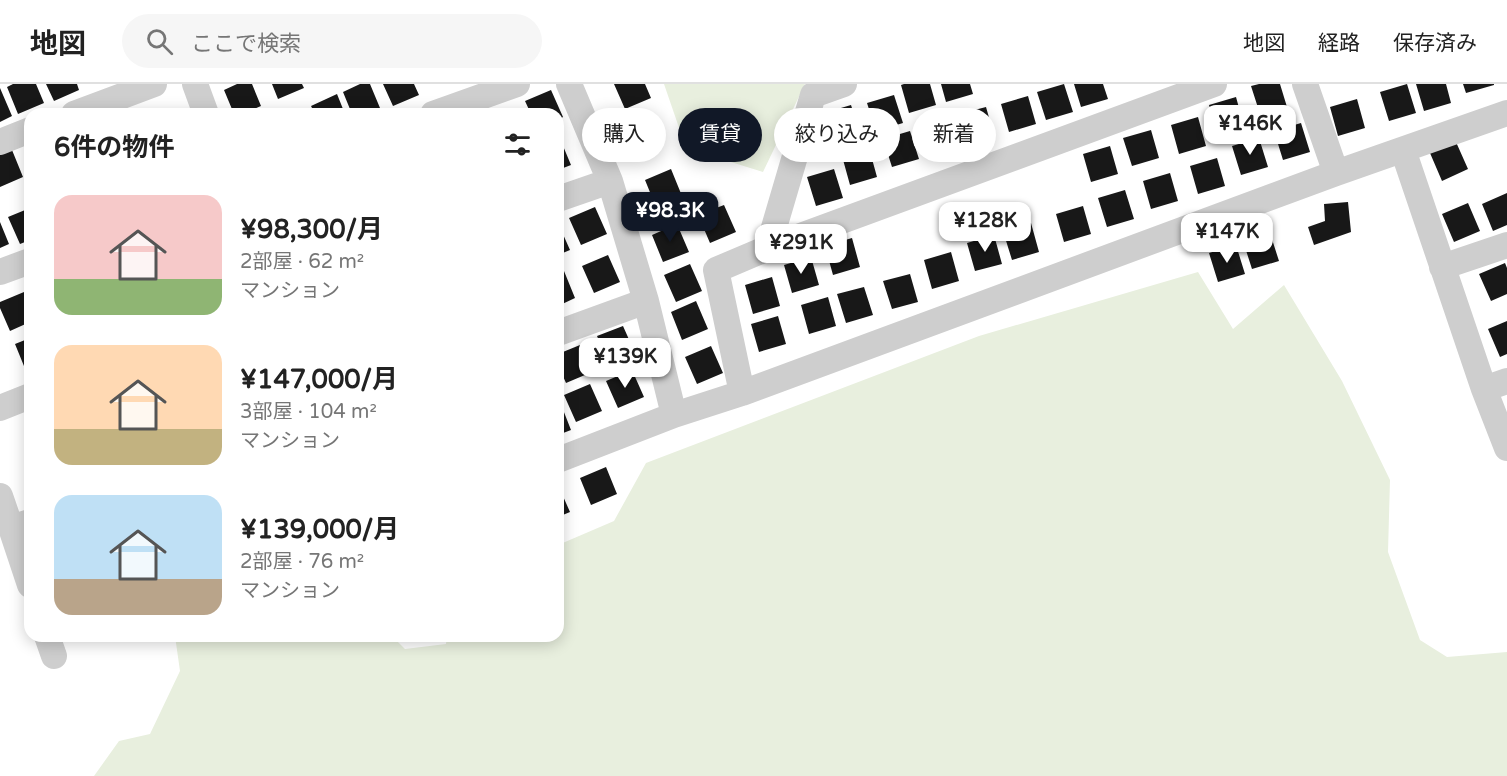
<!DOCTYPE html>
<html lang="ja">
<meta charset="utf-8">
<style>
body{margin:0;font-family:"Varela Round","Noto Sans JP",sans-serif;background:#f6f6f6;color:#222;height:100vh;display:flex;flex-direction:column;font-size:22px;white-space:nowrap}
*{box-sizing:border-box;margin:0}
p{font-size:20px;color:#767676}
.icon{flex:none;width:33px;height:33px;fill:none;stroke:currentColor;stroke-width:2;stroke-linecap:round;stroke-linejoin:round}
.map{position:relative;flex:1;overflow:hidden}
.details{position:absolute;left:24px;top:24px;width:540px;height:534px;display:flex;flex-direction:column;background:#fff;border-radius:18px;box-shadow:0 3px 15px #0003}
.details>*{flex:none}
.hud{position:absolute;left:582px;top:24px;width:570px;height:54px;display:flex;gap:12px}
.price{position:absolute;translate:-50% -51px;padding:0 14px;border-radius:12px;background:#fff;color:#222;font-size:20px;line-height:39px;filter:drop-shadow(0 2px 3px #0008)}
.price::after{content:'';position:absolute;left:50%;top:36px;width:18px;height:14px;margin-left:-9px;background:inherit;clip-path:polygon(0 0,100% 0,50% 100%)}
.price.active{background:#111827;color:#fff}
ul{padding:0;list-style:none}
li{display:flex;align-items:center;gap:18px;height:150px;padding:0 30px}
li span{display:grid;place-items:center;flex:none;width:168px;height:120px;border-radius:18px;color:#555}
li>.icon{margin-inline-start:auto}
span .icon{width:72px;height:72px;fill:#fffc;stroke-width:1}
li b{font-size:26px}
h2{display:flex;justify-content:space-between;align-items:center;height:72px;padding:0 30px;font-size:26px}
.tag{padding:0 21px;border-radius:27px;background:#fff;box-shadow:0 3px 15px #0003;font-size:21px;line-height:54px}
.tag.active{background:#111827;color:#fff}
header{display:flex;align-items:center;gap:36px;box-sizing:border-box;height:84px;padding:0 30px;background:#fff;border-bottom:2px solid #e0e0e0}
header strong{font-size:28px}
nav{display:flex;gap:33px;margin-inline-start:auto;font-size:21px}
.search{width:420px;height:54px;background:#f6f6f6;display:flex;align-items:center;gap:15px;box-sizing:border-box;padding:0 21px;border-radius:33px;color:#767676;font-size:22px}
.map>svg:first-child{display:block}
</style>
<header>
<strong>地図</strong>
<div class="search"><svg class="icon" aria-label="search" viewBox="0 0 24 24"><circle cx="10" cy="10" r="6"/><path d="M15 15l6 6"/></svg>ここで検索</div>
<nav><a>地図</a><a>経路</a><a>保存済み</a></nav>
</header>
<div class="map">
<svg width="1507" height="692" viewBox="0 0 1507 692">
<rect width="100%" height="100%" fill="#fff"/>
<!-- green -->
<path fill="#e8efde" d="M664,0H805L763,88L686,64Z
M1198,188L1233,245L1284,201L1342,297L1390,396L1388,468L1420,556L1447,573L1507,568V692H94L119,657L150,650L180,587L175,552H392L405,565L446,560L447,552H558V461L614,437L646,379L979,252Z"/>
<!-- building -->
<path fill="#181818" d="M13,0H36L44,19L18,30L7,3Z
M46,0H77L79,6L54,17Z
M237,0H252L261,22L242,30H234L224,6Z
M272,0H302L304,4L278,15Z
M360,0H370L380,24L366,30H352L343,8Z
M383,0H414L419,11L393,22Z
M614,0H645L651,14L625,25Z
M904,0H930L936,21L909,29L901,1Z
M941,0H970L973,10L946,18Z
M1064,0L1073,28L1046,36L1037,8Z
M1074,0H1103L1108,15L1081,23Z
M1259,0H1280L1287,23L1260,30L1251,2Z
M1407,0L1416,29L1389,37L1380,8Z
M1416,0H1446L1451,19L1424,27Z
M1463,0H1494V1L1466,9Z
M0,4L12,32L0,38Z
M551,6L563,33L558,36V30H531L525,17Z
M337,10L345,30H315L311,22Z
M894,11L903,39L876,47L867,19Z
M1028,12L1036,40L1009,48L1001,20Z
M1236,13L1244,42L1217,50L1209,21Z
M1357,15L1365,44L1338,52L1330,23Z
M851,21L860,49L833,57L824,29Z
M986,23L994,51L967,59L959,30Z
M948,33L956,61L929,69L921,40Z
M1198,33L1206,62L1179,70L1171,41Z
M1301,39L1310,68L1283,76L1274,47Z
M1151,46L1159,74L1132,82L1123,54Z
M910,47L919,75L892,83L883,55Z
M558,50L571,81L558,86Z
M1259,54L1268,83L1241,91L1232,62Z
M1456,58L1468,85L1442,97L1430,69Z
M1110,62L1118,90L1091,98L1083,70Z
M869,64L877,93L850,101L842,72Z
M12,66L23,93L0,103V71Z
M1217,74L1225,102L1198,110L1190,82Z
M671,85L682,112L656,123L645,96Z
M834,85L843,114L816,122L807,93Z
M1170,89L1178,117L1151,125L1143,97Z
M1125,106L1134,135L1107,143L1098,114Z
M1507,109V141L1493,147L1482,120Z
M1348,118L1351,148L1314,161L1308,143L1325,137L1324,120Z
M1468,119L1480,147L1454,158L1442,130Z
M724,121L736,148L710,159L698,131Z
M1083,122L1091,150L1064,158L1056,130Z
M595,123L607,150L581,161L569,134Z
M30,124V156L20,160L8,133Z
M0,138L9,160L0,164Z
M558,139L570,166L558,171Z
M1031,139L1039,168L1012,176L1003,147Z
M677,140L689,168L663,178L652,151Z
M1270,149L1279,177L1252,185L1243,157Z
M994,151L1002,180L975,187L967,159Z
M852,154L860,183L833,191L825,162Z
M1236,161L1245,190L1218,198L1209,169Z
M951,168L959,197L932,205L924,176Z
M608,171L620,198L594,209L582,182Z
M811,173L819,201L792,209L784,181Z
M1505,179L1507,184V210L1491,217L1479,190Z
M690,180L702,207L676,218L664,191Z
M564,187L575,214L558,222V190Z
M910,190L918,218L892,225L883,197Z
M772,193L780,222L753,230L745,201Z
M864,203L873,231L846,239L837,210Z
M24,208L30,222V238L10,247L0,224V218Z
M828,213L836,242L809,250L801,221Z
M696,217L708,245L682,256L671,228Z
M778,232L786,260L759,268L751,240Z
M1507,237V270L1500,273L1488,245Z
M623,242L635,269L609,280L597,252Z
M30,254V286L26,287L15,260Z
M580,261L592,288L566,299L558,281V270Z
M711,262L723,289L697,300L685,273Z
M632,286L644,313L618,324L606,297Z
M590,300L602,327L576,338L564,311Z
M560,318L571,346L558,351V319Z
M606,383L617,410L591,421L580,394Z
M558,401L570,428L558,433Z"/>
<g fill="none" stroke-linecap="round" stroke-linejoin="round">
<!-- minor -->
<path stroke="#cecece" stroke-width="26" d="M195,0L206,30
M569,0L610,97L646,217L674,331
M1305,0L1336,89
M74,30L154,0
M433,30L517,0
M0,58L30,46
M1403,66L1484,305L1507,364
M558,115L610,97
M768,164L1214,0
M1442,183L1507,161
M0,188L30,177
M558,249L646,217
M1484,305L1507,297
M742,309L716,186L768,164L813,11L844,0
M0,324L30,312
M558,376L674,331L742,309L1336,89L1507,29
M0,412L11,444L30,438
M11,444L30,501
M47,552L54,572"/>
</g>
</svg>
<b class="price" style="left:1250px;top:72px">¥146K</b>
<b class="price active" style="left:670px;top:159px">¥98.3K</b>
<b class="price" style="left:985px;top:169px">¥128K</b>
<b class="price" style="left:1227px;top:180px">¥147K</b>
<b class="price" style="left:801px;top:191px">¥291K</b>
<b class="price" style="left:625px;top:305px">¥139K</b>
<div class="hud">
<a class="tag">購入</a>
<a class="tag active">賃貸</a>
<a class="tag">絞り込み</a>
<a class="tag">新着</a>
</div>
<section class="details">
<h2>6件の物件<svg class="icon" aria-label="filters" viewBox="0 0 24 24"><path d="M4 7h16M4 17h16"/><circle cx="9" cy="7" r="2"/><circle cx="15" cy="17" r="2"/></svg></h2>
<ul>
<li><span style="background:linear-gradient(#f6c9c9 70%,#8fb573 0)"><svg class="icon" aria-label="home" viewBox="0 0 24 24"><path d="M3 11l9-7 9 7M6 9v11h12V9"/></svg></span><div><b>¥98,300/月</b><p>2部屋 · 62 m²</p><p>マンション</p></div></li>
<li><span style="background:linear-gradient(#ffd9b3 70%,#c2b280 0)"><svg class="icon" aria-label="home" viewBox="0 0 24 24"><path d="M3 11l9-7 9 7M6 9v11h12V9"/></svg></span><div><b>¥147,000/月</b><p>3部屋 · 104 m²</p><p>マンション</p></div></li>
<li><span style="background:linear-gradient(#bfe0f5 70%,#b9a48a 0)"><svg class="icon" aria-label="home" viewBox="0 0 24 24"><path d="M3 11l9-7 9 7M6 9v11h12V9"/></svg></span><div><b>¥139,000/月</b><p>2部屋 · 76 m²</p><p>マンション</p></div></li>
</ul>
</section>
</div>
